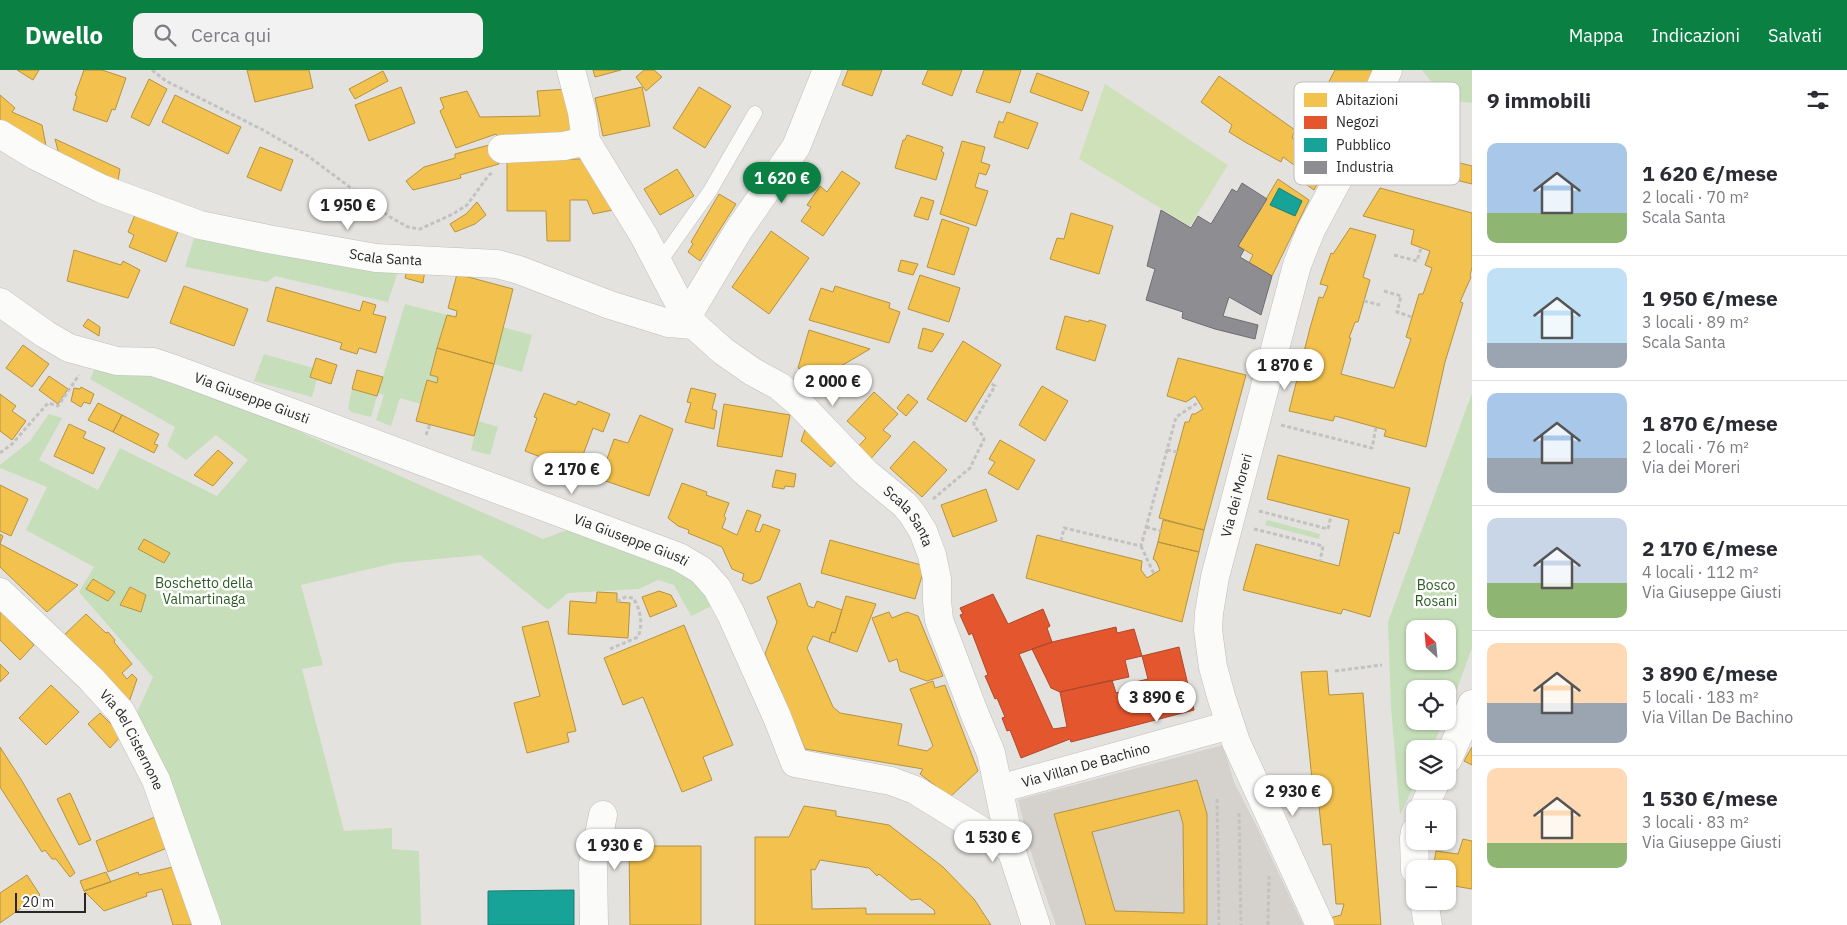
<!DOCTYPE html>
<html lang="it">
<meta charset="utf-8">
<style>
body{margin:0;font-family:"IBM Plex Sans",sans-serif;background:#f2f2f3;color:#2b2b33;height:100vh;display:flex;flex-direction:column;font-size:19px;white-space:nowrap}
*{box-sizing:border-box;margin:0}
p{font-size:16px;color:#7c7c81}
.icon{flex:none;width:28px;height:28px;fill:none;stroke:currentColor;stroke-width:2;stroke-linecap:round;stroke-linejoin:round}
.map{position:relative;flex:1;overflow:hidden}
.panel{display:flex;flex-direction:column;background:#fff;width:375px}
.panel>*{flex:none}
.needle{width:32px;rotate:334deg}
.fabs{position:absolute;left:1406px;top:550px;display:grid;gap:10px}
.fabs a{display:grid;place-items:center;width:50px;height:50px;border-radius:10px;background:#fff;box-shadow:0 1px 4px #0004;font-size:25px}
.scale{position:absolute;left:15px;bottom:12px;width:71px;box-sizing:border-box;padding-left:5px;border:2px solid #272727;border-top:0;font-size:14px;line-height:18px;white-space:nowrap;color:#272727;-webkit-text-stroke:4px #fff;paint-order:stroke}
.price{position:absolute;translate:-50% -42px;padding:0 11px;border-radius:18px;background:#fff;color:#222;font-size:16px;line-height:32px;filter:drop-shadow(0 1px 2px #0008)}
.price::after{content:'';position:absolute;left:50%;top:30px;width:15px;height:11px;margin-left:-8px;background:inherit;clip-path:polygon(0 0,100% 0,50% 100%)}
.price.on{background:#0b8043;color:#fff}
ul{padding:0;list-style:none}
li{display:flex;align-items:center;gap:15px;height:125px;padding:0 15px}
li+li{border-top:1px solid #e1e1e2}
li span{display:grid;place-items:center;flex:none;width:140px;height:100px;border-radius:10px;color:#555}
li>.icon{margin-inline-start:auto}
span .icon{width:60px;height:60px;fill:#fffc;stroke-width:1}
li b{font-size:21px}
h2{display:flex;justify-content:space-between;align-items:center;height:60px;padding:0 15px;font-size:21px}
header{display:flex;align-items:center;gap:30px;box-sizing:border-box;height:70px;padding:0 25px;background:#0b8043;color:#fff}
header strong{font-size:24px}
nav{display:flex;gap:28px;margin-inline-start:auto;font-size:18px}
.search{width:350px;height:45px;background:#f2f2f3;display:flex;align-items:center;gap:12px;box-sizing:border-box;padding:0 18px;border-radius:10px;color:#7c7c81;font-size:19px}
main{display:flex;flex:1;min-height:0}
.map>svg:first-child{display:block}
</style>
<header>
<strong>Dwello</strong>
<div class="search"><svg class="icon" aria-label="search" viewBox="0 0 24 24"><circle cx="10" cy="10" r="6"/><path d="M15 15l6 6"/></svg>Cerca qui</div>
<nav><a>Mappa</a><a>Indicazioni</a><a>Salvati</a></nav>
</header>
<main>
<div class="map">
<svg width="1472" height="855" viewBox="0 0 1472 855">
<rect width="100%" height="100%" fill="#e4e2de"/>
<!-- green -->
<path fill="#c6deb9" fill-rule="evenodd" d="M1422,0H1472V33L1446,30Z
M194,168L398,201L388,232L275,206L267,212L185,197Z
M405,234L447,245L430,304L438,307L437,313L427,310L421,334L400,328L391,356L376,350L384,325L378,323Z
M503,257L532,265L522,302L494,294Z
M264,284L313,298L310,306L317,309L312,327L254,311Z
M97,294L154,303L202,319L543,469L573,458L673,492L698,511L714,535L691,546L674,515L658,510L639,519L568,523L548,540L480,485L395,493L301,515L323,595L302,599L344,761L392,758V779L419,781L421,855H221L167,701L136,645L153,607L79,522L94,497L26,460L47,417L0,398V395L30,371L49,344L62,348L39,390L98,420L120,378L217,426L248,390L216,365L186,390L167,376L175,357L90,309Z
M352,319L377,326L371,347L351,342L348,338Z
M1472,323V578L1448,643V619H1415V651H1444L1431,679H1415L1416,711L1400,745L1391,637L1388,552ZM1415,559H1448V591H1415Z
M478,351L498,357L490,385L471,380Z
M1267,450L1320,464L1319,469L1265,455Z"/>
<!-- pitch -->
<path fill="#cfe1b8" d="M1105,14L1228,95L1190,156L1079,89Z"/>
<!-- plaza -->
<path fill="#d5d2cd" d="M1223,675L1234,712L1257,757L1303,855H1056L1033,789L1018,730Z"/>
<!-- homes -->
<path fill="#f2c14e" stroke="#b59342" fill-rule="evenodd" d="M17,0H39L33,10Z
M84,0H102L126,8L115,40L112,39L107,52L73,40L77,26L75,25Z
M247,0H309L313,18L255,32Z
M593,0H621L595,7Z
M644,0H654L662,7L646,21L636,7Z
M848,0H882L872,26L842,15Z
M928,0H962L952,26L922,14Z
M984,0H1021L1010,33L976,22Z
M1335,0H1378L1348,56L1315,38Z
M383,1L388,11L355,29L349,19Z
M1037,3L1089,22L1082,41L1030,22Z
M1219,6L1295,60L1292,68L1300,72L1307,59L1303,57L1311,43L1345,62L1314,120L1297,108L1304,96L1301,94L1298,98L1283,87L1281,92L1245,72L1229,62L1232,55L1201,32Z
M149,9L167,19L149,56L131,47Z
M401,17L415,53L369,71L355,35Z
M642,17L650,56L603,66L595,28Z
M699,17L731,36L705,78L673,58Z
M568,19L577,66L498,69L496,64L456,78L440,41L444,38L440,28L467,21L480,47L540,46L537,21Z
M0,25L15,38L12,42L42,55L46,76L0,53Z
M175,25L241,57L228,84L162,52Z
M1007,42L1038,53L1028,79L994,67L999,51L1003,53Z
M1418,54L1435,60L1420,83L1472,96V114L1395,95Z
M907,65L943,77L941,81L944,83L936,110L895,98L903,70H905Z
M55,69L120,99L117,116L61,92Z
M962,71L985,77L981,92L990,95L986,105L979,103L975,117L988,121L976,156L940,144Z
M493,74L499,94L460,105L461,108L413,120L406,111L424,97L455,88V84Z
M260,77L293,90L281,121L247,107Z
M582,89L613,140L593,144L587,130H570V171H547L546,141H507V90Z
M677,99L694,126L660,145L644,119Z
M842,101L860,113L823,166L801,151L811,137L807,135L820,116L827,122Z
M1278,109L1309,130L1272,206L1249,193L1253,185L1238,176Z
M1380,118L1472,143V197L1470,206L1471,207L1460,232L1463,233L1445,292L1426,377L1384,366L1386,360L1335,346L1333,351L1289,341L1310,258L1319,227L1323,228L1328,216L1320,214L1326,197L1331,183L1333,184L1350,158L1376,165L1363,207L1370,210L1358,252H1355L1349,268H1351L1341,304L1394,318L1411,269L1406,267L1419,224H1423L1432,198L1425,195L1430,181L1411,174L1414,160L1363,146Z
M719,124L736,134L700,191L688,182L693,174L691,172Z
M921,127L934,131L928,150L914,146Z
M477,132L486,145L475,154L455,162L450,154L466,144Z
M136,142L179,159L166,192L129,177L134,165L128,162Z
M1071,143L1113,156L1099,204L1050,189L1057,168L1064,169Z
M942,149L969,158L954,205L927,197Z
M771,161L809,188L769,244L732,217Z
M74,180L121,195L123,191L140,200L128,228L67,211Z
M901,190L918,194L913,205L898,201Z
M407,199L425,200L423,213L405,208Z
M457,204L513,219L494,294L437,278L447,245L456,247L457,241L448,238Z
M920,205L960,218L949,252L908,239Z
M184,216L248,239L234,276L170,253Z
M835,216L890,233L889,238L900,242L889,273L809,250L821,218L833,222Z
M276,217L360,241L363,231L376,235L373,244L386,247L376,283L359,278L357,284L340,279L342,273L267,251Z
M1065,246L1089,252V250L1106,255L1095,291L1056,279Z
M88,249L100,257L99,266L83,256Z
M923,258L944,264L932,282L918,278Z
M809,260L870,279L824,306L798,298Z
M963,271L1001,295L966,352L927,329Z
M23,275L49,294L32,317L6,298Z
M437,278L494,294L474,366L416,351L427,310L437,313L438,307L430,305Z
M316,288L337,295L331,314L310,307Z
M1178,288L1246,305L1204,460L1159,448L1185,352H1189L1192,344H1195L1203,339L1195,326L1186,332L1167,326Z
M357,300L383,307L377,326L352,319Z
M49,306L68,319L58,334L39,320Z
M1042,316L1068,331L1045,371L1019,355Z
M81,317L94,324L90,334L84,332L81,337L71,331L74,318L80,319Z
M691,318L716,324L712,339L717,341L714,359L685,352L691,333L687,332Z
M874,322L898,344L883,360L891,366L867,393L854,381L866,368L847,351Z
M544,323L576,335L578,331L610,344L603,362L593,358L577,401L525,381L537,348L534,347Z
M0,324L16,336L12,341L26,351L12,370L0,361Z
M908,324L918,332L906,346L897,338Z
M98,333L122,345L113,362L88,350Z
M724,334L790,345L782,387L717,376Z
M122,345L159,364L154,374L158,375L154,383L113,362Z
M640,345L673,359L649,426L600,409L614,369L628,373Z
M808,351L840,387L831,397L801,371Z
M69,354L86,362L83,368L105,378L93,404L54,386Z
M1000,370L1035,390L1018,420L988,403L995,392L989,389Z
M914,371L947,400L922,427L890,398Z
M218,380L233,393L213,416L194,405Z
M1278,385L1410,418L1399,464L1394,462L1370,547L1343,539L1341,544L1243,520L1256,474L1339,496L1349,450L1267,429Z
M776,400L796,404L794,417L785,416L784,419L772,417Z
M682,413L707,422L706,425L729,433L724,446L726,448L722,458L737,465L747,440L761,445L755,461L760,462L763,454L780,460L760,510L751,514L742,510L744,504L732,499L722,477L688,463L689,460L678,456L668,448Z
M0,415L28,429L11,466L0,461Z
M986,419L997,451L953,467L941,435Z
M1163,450L1204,460L1199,482L1158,472Z
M0,464L3,466L0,474L78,515L47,542L0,497Z
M1037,465L1142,491L1141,500L1147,508L1160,500L1156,491L1153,489L1158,472L1199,482L1182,552L1026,508Z
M144,469L170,483L164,493L138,479Z
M830,470L925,496L915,529L821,503Z
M93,509L115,522L108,531L86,519Z
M800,513L808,536L814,538L817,531L842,540L835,563L832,562L829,572L813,566L807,578L833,637L840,643L902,654L898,675L927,681L933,676L910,619L933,611L935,618L945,615L978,701L950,727L920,704L923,699L805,679L765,584L777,552L767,527Z
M130,517L146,525L141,542L120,535Z
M659,521L671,525L677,536L650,547L642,527Z
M597,522L617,523V532L630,533L628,568L568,564L570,531L596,533Z
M846,526L876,534L857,582L829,572L832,562L835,563Z
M0,541L34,575L20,590L0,570Z
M889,542L892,548L907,542L918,546L943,606L927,611L900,601L897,589L889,592L872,548Z
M86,544L106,563L108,562L115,570L114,572L132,594L122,603L127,609L132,604L137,609L127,638L62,567Z
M548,551L576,661L567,663L569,672L527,683L514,633L540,626L522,557Z
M684,555L733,675L703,687L712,710L682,722L643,627L623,635L604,588Z
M0,594L9,603L0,612Z
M1327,601L1329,625L1363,623L1381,855H1333L1330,848L1341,845L1344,834H1336L1331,774L1323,775L1316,707L1312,709L1301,602Z
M51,615L79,642L46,675L19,648Z
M100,643L122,665L110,678L88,654Z
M0,677L22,711L75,803L70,807L56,789H52L45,780L42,782L0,717Z
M1472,677V695L1464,691Z
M1197,710L1207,744V855H1086L1054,744ZM1179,740L1183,754L1184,843L1115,841L1092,762Z
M70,723L91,770L79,775L57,729Z
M804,736L836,741V746L889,755L943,797L974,829L991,855H755V767H789ZM820,790L869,798L877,806L879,804L911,830L920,829L934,840L935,844H866V838L812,839L811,799L815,800Z
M155,747L167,778L108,802L96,771Z
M1463,769L1472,771V819L1448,815V799H1433L1436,781L1458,784Z
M629,776H701V855H630Z
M177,796L198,855H173L162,819L146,823L147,826L104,841L84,821L138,802L139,805Z
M106,802L111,812L84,821L80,811Z
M27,805L40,825L0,853V823Z"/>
<!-- shops -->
<path fill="#e4572e" stroke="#ab492c" d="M993,524L1008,554L1043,539L1050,556L1047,558L1052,572L1019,584L1053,659L1067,657L1060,622L1112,610L1116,623L1128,619L1127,614L1148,609L1142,586L1179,577L1194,640L1071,672L1070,669L1021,688L1010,660L1007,661L1002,648L1005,647L997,628L995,629L985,606L988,605L972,563L969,565L960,545L963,544L960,538Z
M1116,557L1117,563L1134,559L1142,586L1125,590L1129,607L1060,622L1051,618L1032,579L1052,572Z"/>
<!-- public -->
<path fill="#17a398" stroke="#1c7e76" d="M1279,118L1302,131L1295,146L1270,135Z
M574,820V855H488V821Z"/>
<!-- industry -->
<path fill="#8d8d92" stroke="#6e6e72" d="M1242,113L1267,129L1238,176L1244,180L1240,187L1272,206L1261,245L1229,227L1223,246L1258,255L1255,269L1215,259L1182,248L1183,242L1146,230L1155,199L1147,196L1161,140L1191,158L1198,146L1211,154L1232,119L1237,122Z"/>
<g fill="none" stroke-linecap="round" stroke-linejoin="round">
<!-- service casing -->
<g stroke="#bfbebf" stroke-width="15">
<path id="service" d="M659,193L710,121L755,43"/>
</g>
<!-- minor casing -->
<g stroke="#bfbebf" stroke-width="29">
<g id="minor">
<path id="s1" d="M571,0L582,42L586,71L644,166L677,229L694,255L723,281L753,302L779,316L798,332L865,402L905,435L913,445L923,461L932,485L937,509V531L939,550L975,645L991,683L1011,779L1036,855"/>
<path id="s2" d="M0,64L36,86L102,119L200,155L268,169L376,188L497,194L519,200L610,235L668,253L694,255"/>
<path d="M502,79L564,76L586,71"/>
<path id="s3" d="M0,232L45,264L69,278L117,291L153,292L177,300L679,487L701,500L717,518L731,544L777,647L795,693L891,711L915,720L1011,779"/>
<path d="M688,245L738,161L796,77L827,0"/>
<path id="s4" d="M0,522L91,609L121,642L156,710L207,855"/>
<path d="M1448,689L1472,634"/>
<path id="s5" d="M999,719L1230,655"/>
<path d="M1423,739L1436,711"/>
<path d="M1415,762L1414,768L1415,800"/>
<path d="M1424,831L1428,855"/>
<path d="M594,855L593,794L603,745"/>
<path id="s6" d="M1320,855L1236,672L1221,626L1213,597L1208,560L1209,543L1215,507L1297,195L1311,160L1345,96L1388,0"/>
</g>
</g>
<!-- path -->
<path stroke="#c2c2c2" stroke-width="3" stroke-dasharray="4 2.5" stroke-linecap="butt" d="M152,0L166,11L263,60L308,86L390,147L408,157L420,159L453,144L467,135L488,106L493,102
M1394,185L1417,191L1421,178
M1384,221L1401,226L1397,242L1412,247
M1364,231L1380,235
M1281,355L1372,378L1376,357
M426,365L430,354
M1167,380L1177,382
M0,383L12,374L48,333L58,336L79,305
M933,429L970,398L984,369V367L974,356V352L995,316L990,313
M1259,441L1328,459L1331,446
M1146,457L1161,461
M1254,459L1323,476L1320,491
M1061,471L1064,458L1141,476L1176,347L1199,332
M1141,476L1154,504
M610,579L638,567C643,555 641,539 633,528L625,527L617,532
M1335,601L1382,595
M1217,729L1219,855
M1239,743L1241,855
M1268,855L1269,806"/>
<!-- service -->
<use href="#service" stroke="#fbfbfa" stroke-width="14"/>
<!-- minor -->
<use href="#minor" stroke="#fbfbfa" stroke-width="28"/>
</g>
<g text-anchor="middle" stroke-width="5" stroke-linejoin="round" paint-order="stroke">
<!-- street labels -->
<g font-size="14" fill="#272727" stroke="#fff">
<text dy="5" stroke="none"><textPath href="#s2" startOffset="409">Scala Santa</textPath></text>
<text dy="5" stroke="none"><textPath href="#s3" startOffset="274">Via Giuseppe Giusti</textPath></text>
<text dy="5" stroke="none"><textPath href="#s6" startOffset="455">Via dei Moreri</textPath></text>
<text dy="5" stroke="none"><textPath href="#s1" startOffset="576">Scala Santa</textPath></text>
<text dy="5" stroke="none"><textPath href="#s3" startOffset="679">Via Giuseppe Giusti</textPath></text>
<text dy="5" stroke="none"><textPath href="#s4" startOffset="200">Via del Cisternone</textPath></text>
<text dy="5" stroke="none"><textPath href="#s5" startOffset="90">Via Villan De Bachino</textPath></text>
</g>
<!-- park labels -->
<g font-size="14" fill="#295b20" stroke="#fff">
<text x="204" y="518">Boschetto della<tspan x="204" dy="16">Valmartinaga</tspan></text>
<text x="1436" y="520">Bosco<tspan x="1436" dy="16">Rosani</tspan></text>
</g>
</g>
<!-- legend -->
<rect x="1294" y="12" width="166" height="103" rx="8" fill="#fff" stroke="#bebebe" stroke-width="1"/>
<rect x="1304" y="23" width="23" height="14" fill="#f2c14e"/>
<rect x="1304" y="46" width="23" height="13" fill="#e4572e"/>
<rect x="1304" y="68" width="23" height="14" fill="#17a398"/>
<rect x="1304" y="91" width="23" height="13" fill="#8d8d92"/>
<g font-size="14" fill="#272727">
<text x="1336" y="35">Abitazioni</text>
<text x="1336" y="57">Negozi</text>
<text x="1336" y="80">Pubblico</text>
<text x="1336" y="102">Industria</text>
</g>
</svg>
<div class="fabs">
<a><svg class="needle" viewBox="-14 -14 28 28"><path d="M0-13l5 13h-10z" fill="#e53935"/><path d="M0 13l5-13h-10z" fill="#7c7c81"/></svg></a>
<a><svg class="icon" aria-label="locate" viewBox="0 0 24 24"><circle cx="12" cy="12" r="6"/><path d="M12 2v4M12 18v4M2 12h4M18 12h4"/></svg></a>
<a><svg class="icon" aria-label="layers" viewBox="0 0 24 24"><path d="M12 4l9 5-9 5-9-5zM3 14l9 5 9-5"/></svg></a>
<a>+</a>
<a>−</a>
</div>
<div class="scale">20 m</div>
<b class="price on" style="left:782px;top:134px">1 620 €</b>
<b class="price" style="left:348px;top:161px">1 950 €</b>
<b class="price" style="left:1285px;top:321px">1 870 €</b>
<b class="price" style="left:833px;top:337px">2 000 €</b>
<b class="price" style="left:572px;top:425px">2 170 €</b>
<b class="price" style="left:1157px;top:653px">3 890 €</b>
<b class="price" style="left:1293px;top:747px">2 930 €</b>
<b class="price" style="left:993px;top:793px">1 530 €</b>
<b class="price" style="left:615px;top:801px">1 930 €</b>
</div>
<section class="panel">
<h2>9 immobili<svg class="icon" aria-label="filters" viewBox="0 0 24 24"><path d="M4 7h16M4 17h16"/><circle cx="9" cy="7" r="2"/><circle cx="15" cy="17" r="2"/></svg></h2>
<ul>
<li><span style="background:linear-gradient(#a9c7e8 70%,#8fb573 0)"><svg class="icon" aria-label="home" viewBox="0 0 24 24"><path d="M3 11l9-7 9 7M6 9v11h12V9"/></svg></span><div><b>1 620 €/mese</b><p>2 locali · 70 m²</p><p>Scala Santa</p></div></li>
<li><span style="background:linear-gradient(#bfe0f5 75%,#9aa5b1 0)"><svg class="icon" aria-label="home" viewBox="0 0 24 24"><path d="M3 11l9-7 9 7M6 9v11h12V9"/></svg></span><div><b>1 950 €/mese</b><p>3 locali · 89 m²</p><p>Scala Santa</p></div></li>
<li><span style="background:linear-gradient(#a9c7e8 65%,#9aa5b1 0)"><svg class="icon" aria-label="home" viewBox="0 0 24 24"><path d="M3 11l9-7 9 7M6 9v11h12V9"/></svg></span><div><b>1 870 €/mese</b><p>2 locali · 76 m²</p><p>Via dei Moreri</p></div></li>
<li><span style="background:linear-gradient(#c9d6e8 65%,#8fb573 0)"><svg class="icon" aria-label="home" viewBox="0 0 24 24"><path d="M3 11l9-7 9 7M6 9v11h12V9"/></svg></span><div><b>2 170 €/mese</b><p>4 locali · 112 m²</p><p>Via Giuseppe Giusti</p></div></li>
<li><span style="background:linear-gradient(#ffd9b3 60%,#9aa5b1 0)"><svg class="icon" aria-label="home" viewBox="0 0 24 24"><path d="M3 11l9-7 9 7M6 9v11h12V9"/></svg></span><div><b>3 890 €/mese</b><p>5 locali · 183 m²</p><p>Via Villan De Bachino</p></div></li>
<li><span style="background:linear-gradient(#ffd9b3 75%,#8fb573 0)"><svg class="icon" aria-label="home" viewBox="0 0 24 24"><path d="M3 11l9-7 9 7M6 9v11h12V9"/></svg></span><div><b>1 530 €/mese</b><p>3 locali · 83 m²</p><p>Via Giuseppe Giusti</p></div></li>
</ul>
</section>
</main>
